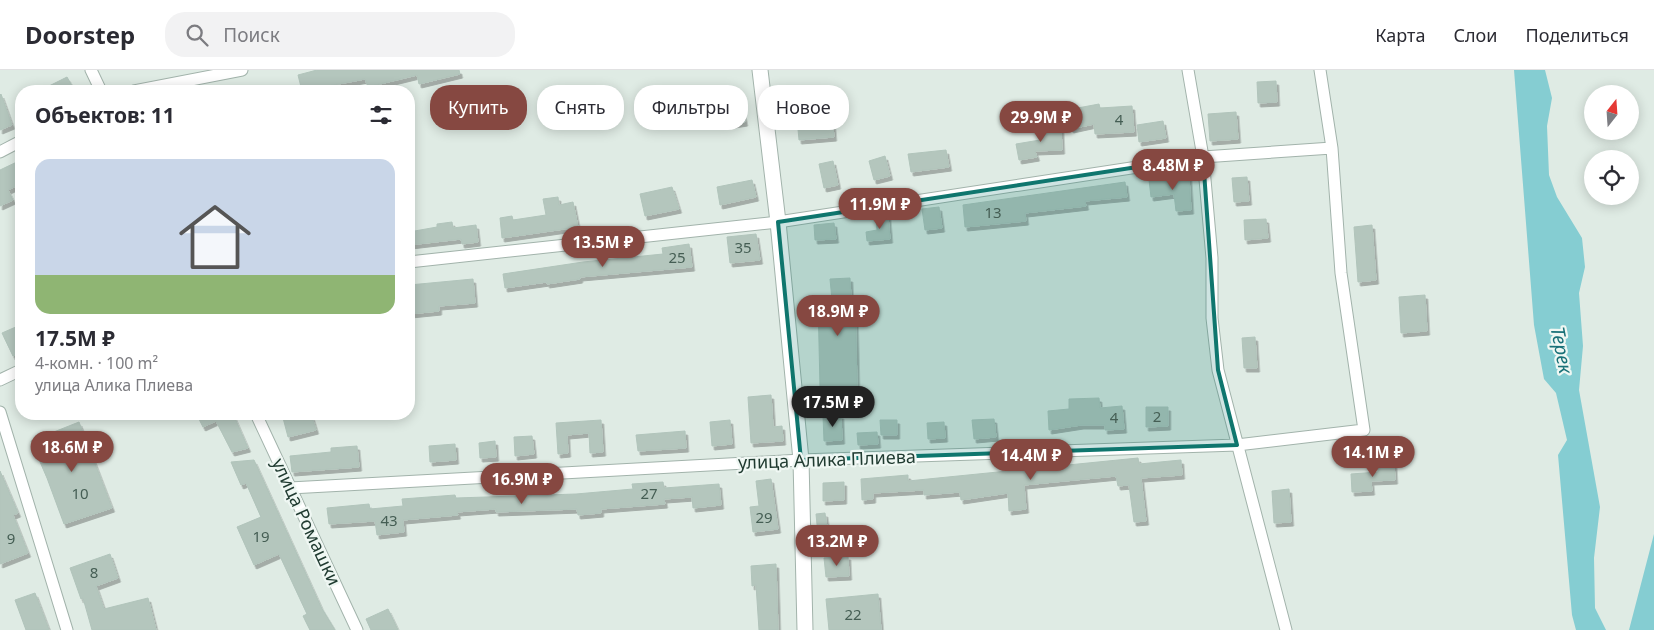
<!DOCTYPE html>
<html lang="ru">
<meta charset="utf-8">
<style>
body{margin:0;font-family:"Noto Sans",sans-serif;background:#f2f2f3;color:#2b2b33;height:100vh;display:flex;flex-direction:column;font-size:19px;white-space:nowrap}
*{box-sizing:border-box;margin:0}
p{font-size:16px;color:#7c7c81}
.icon{flex:none;width:28px;height:28px;fill:none;stroke:currentColor;stroke-width:2;stroke-linecap:round;stroke-linejoin:round}
.map{position:relative;flex:1;overflow:hidden}
.side{position:absolute;left:15px;top:15px;width:400px;height:335px;display:flex;flex-direction:column;background:#fff;border-radius:20px;box-shadow:0 2px 12px #0003}
.side>*{flex:none}
.top-card{position:absolute;left:430px;top:15px;width:475px;height:45px;display:flex;gap:10px}
.needle{width:32px;rotate:17deg}
.fabs{position:absolute;left:1584px;top:15px;display:grid;gap:10px}
.fabs a{display:grid;place-items:center;width:55px;height:55px;border-radius:50%;background:#fff;box-shadow:0 2px 12px #0003;font-size:25px}
.price{position:absolute;translate:-50% -42px;padding:0 11px;border-radius:18px;background:#864841;color:#fff;font-size:16px;line-height:32px;filter:drop-shadow(0 1px 2px #0008)}
.price::after{content:'';position:absolute;left:50%;top:30px;width:15px;height:11px;margin-left:-8px;background:inherit;clip-path:polygon(0 0,100% 0,50% 100%)}
.price.current{background:#222;color:#fff}
ul{padding:0;list-style:none}
li{display:grid;align-content:center;gap:10px;height:265px;padding:0 20px}
li+li{border-top:1px solid #e1e1e2}
li span{display:grid;place-items:center;height:155px;border-radius:15px;color:#555}
li>.icon{margin-inline-start:auto}
span .icon{width:90px;height:90px;fill:#fffc;stroke-width:1}
li b{font-size:21px}
h2{display:flex;justify-content:space-between;align-items:center;height:60px;padding:0 20px;font-size:21px}
.chip{padding:0 18px;border-radius:20px;background:#fff;box-shadow:0 2px 12px #0003;font-size:18px;line-height:45px}
.chip.current{background:#864841;color:#fff}
header{display:flex;align-items:center;gap:30px;box-sizing:border-box;height:70px;padding:0 25px;background:#fff;border-bottom:1px solid #e1e1e2}
header strong{font-size:24px}
nav{display:flex;gap:28px;margin-inline-start:auto;font-size:18px}
.search{width:350px;height:45px;background:#f2f2f3;display:flex;align-items:center;gap:12px;box-sizing:border-box;padding:0 18px;border-radius:20px;color:#7c7c81;font-size:19px}
.map>svg:first-child{display:block}
</style>
<header>
<strong>Doorstep</strong>
<div class="search"><svg class="icon" aria-label="search" viewBox="0 0 24 24"><circle cx="10" cy="10" r="6"/><path d="M15 15l6 6"/></svg>Поиск</div>
<nav><a>Карта</a><a>Слои</a><a>Поделиться</a></nav>
</header>
<div class="map">
<svg width="1654" height="560" viewBox="0 0 1654 560">
<defs>
<filter id="shadow"><feDropShadow dx="2.5" dy="4" stdDeviation="0" flood-color="#0004"/></filter>
</defs>
<rect width="100%" height="100%" fill="#dfebe4"/>
<!-- water -->
<path fill="#85cdd2" d="M1514,0H1545L1552,28L1547,56L1549,105L1557,127L1582,168L1585,197L1579,223L1583,276L1579,320L1600,437L1594,488L1595,538L1606,560H1576L1572,545L1558,385L1567,370L1556,323L1544,309L1534,255Z
M1654,464V560H1629Z"/>
<!-- building -->
<path fill="#b4c6bd" stroke="#b1c4bb" filter="url(#shadow)" d="M317,0H459L460,4L419,14L417,5L368,17L365,9L302,21L298,5Z
M67,7L75,21H39Z
M1276,11L1277,32L1258,33L1257,12Z
M1,24L12,55L0,60V25Z
M817,25L819,46L832,45L834,67L799,70L795,27Z
M741,32L745,52L726,55L722,34Z
M1099,34L1100,38L1132,36L1134,62L1095,64L1094,54L1071,59L1067,40Z
M1236,42L1238,69L1210,71L1208,44Z
M1163,51L1166,68L1139,72L1137,55Z
M1061,57L1062,80L1035,81L1037,87L1019,90L1016,74L1040,70L1039,58Z
M946,80L949,97L911,102L908,84Z
M885,86L890,106L874,110L869,91Z
M21,90V114L8,120L13,130L0,136V100Z
M833,91L838,115L824,118L819,94Z
M1189,107L1191,140L1176,141L1174,124L1151,127L1149,110Z
M1247,107L1249,131L1234,132L1232,108Z
M752,110L756,127L720,135L717,117Z
M1125,112L1127,127L1085,131L1086,136L1025,143L1026,151L965,157L963,135Z
M672,117L679,139L645,146L640,124Z
M558,127L559,135L573,132L578,157L502,168L500,148L512,146L513,150L546,145L543,129Z
M939,137L942,158L925,160L922,139Z
M888,146L890,169L867,171L866,162L877,160L876,147Z
M1266,149L1268,168L1245,170L1244,150Z
M452,152L453,158L476,155L478,172L462,174L461,169L409,175V162L437,157V154Z
M834,153L836,169L815,170L814,155Z
M1372,155L1376,210L1358,212L1354,157Z
M756,164L760,190L730,193L727,167Z
M689,174L692,197L580,207V209L547,214V212L505,218L503,204L583,192L663,184L662,178Z
M850,208L851,230H855L857,316L820,317L818,230H832L830,209Z
M473,209L475,233L439,236V241L409,244V215Z
M1425,225L1427,261L1401,263L1399,227Z
M18,256L21,263V282L13,286L2,263Z
M1255,267L1257,298H1244L1242,268Z
M771,325L773,357L782,356L783,371L751,373L748,327Z
M1099,328L1100,338L1122,336L1124,359L1105,360V355H1081L1049,360L1048,341L1069,339V329Z
M1146,337H1168V356L1146,357Z
M204,344H233L248,378L232,382L216,351L203,357L198,347Z
M282,344H311L316,360L288,367Z
M841,345L842,370L824,371L823,346Z
M994,349L996,367L974,369L972,350Z
M601,350L603,382L590,383L589,363L567,365L568,383L558,384L556,353Z
M730,350L732,374L712,376L710,352Z
M880,350H897V365H881Z
M79,352L112,438L64,454L47,408L31,371Z
M944,352L945,368L928,369L927,353Z
M685,361L686,378L638,381L636,365Z
M877,362L878,374L858,375L857,363Z
M532,366L534,384L515,386L514,367Z
M495,371L496,387L480,388L479,373Z
M455,374L456,390L430,392L429,376Z
M357,376L359,397L292,402L290,386L331,382V378Z
M1138,388L1139,394L1181,390L1182,405L1141,408L1146,451L1134,452L1129,415L1118,416L1116,406L1024,415L1026,439L1009,441L1008,423L961,430L960,422L924,425V420L873,423V429L862,430L861,409L908,405V411Z
M254,390L321,537L335,560H310L303,546L307,544L279,484L254,495L237,457L261,447L246,413L241,415L231,392Z
M1394,392L1395,410L1371,411L1372,421L1352,422L1351,404L1378,402L1377,394Z
M0,401L18,443L13,445L28,483L0,494Z
M771,409L778,459L753,462L750,437L759,436L756,411Z
M663,412L664,418L719,414L721,435L693,438L692,427L664,429L665,434L601,439V443L578,445L577,439L496,442V439L457,442L458,445L403,450L404,462L377,465L375,451L329,454L327,438L369,434L370,439L403,436L402,429L455,425L456,428L576,424L633,419L632,414Z
M844,412V430L823,431V413Z
M1289,419L1291,452L1274,453L1272,421Z
M825,443L828,464L818,465L816,444Z
M110,484L118,508L96,516L104,539L148,528L156,560H92L83,528L81,529L70,498Z
M848,486L849,506L826,507L824,488Z
M776,494L778,560H759L756,515L752,516L751,496Z
M35,523L49,560H26L15,530Z
M878,524L881,560H829L826,529Z
M388,539L398,560H371L366,549Z"/>
<g fill="none" stroke-linecap="round" stroke-linejoin="round">
<!-- minor casing -->
<g stroke="#a2b3ab" stroke-width="13">
<path id="minor" d="M91,0L101,21
M1188,0L1203,87L1212,188V248L1218,300L1286,560
M134,21L242,0
M0,82L21,71
M409,192L778,152L1203,87L1332,78
M0,310L21,300
M0,342L67,560
M256,344L357,560
M290,418L801,390L1237,375L1364,360L1341,203L1332,78L1320,0"/>
</g>
<!-- tertiary casing -->
<g stroke="#a2b3ab" stroke-width="17">
<path id="tertiary" d="M760,0L778,152L801,390L805,560"/>
</g>
<!-- minor -->
<use href="#minor" stroke="#fff" stroke-width="11"/>
<!-- tertiary -->
<use href="#tertiary" stroke="#fff" stroke-width="15"/>
</g>
<!-- marked area -->
<path fill="#0f766e" fill-opacity="0.2" stroke="#0f766e" stroke-width="4" stroke-linejoin="round" d="M1203,87L1218,300L1237,375L801,390L778,152Z"/>
<g text-anchor="middle" stroke-width="4.5" stroke-linejoin="round" paint-order="stroke">
<!-- number labels -->
<g font-size="15" fill="#455e54">
<text x="1119" y="55">4</text>
<text x="993" y="148">13</text>
<text x="743" y="183">35</text>
<text x="677" y="193">25</text>
<text x="1157" y="352">2</text>
<text x="1114" y="353">4</text>
<text x="80" y="429">10</text>
<text x="649" y="429">27</text>
<text x="764" y="453">29</text>
<text x="389" y="456">43</text>
<text x="261" y="472">19</text>
<text x="11" y="474">9</text>
<text x="94" y="508">8</text>
<text x="853" y="550">22</text>
</g>
<!-- street labels -->
<g font-size="18" fill="#203b31" stroke="#eff7f3">
<text transform="translate(827 390) rotate(-2)" y="6">улица Алика Плиева</text>
<text transform="translate(306 452) rotate(65)" y="6">улица Ромашки</text>
</g>
<!-- water labels -->
<g font-size="19" font-style="italic" fill="#197178" stroke="#eff7f3">
<text transform="translate(1562 280) rotate(79)" y="7">Терек</text>
</g>
</g>
</svg>
<div class="fabs">
<a><svg class="needle" viewBox="-14 -14 28 28"><path d="M0-13l5 13h-10z" fill="#e53935"/><path d="M0 13l5-13h-10z" fill="#7c7c81"/></svg></a>
<a><svg class="icon" aria-label="locate" viewBox="0 0 24 24"><circle cx="12" cy="12" r="6"/><path d="M12 2v4M12 18v4M2 12h4M18 12h4"/></svg></a>
</div>
<b class="price" style="left:1041px;top:73px">29.9M ₽</b>
<b class="price" style="left:1173px;top:121px">8.48M ₽</b>
<b class="price" style="left:880px;top:160px">11.9M ₽</b>
<b class="price" style="left:603px;top:198px">13.5M ₽</b>
<b class="price" style="left:838px;top:267px">18.9M ₽</b>
<b class="price current" style="left:833px;top:358px">17.5M ₽</b>
<b class="price" style="left:72px;top:403px">18.6M ₽</b>
<b class="price" style="left:1373px;top:408px">14.1M ₽</b>
<b class="price" style="left:1031px;top:411px">14.4M ₽</b>
<b class="price" style="left:522px;top:435px">16.9M ₽</b>
<b class="price" style="left:837px;top:497px">13.2M ₽</b>
<div class="top-card">
<a class="chip current">Купить</a>
<a class="chip">Снять</a>
<a class="chip">Фильтры</a>
<a class="chip">Новое</a>
</div>
<section class="side">
<h2>Объектов: 11<svg class="icon" aria-label="filters" viewBox="0 0 24 24"><path d="M4 7h16M4 17h16"/><circle cx="9" cy="7" r="2"/><circle cx="15" cy="17" r="2"/></svg></h2>
<ul>
<li><span style="background:linear-gradient(#c9d6e8 75%,#8fb573 0)"><svg class="icon" aria-label="home" viewBox="0 0 24 24"><path d="M3 11l9-7 9 7M6 9v11h12V9"/></svg></span><div><b>17.5M ₽</b><p>4-комн. · 100 m²</p><p>улица Алика Плиева</p></div></li>
</ul>
</section>
</div>
